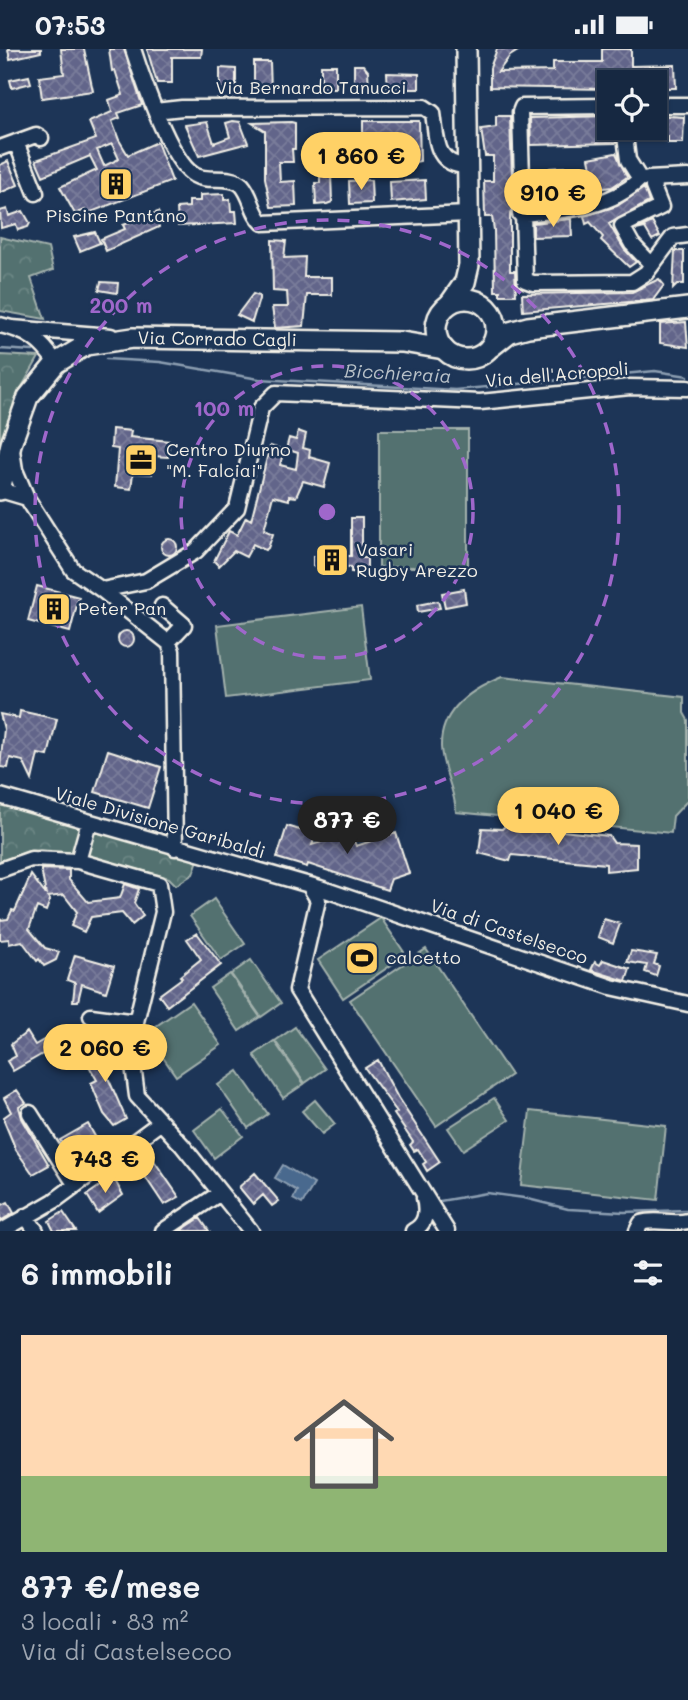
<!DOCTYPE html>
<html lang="it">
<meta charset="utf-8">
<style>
body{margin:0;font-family:Mali,sans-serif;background:#23344c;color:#f1f3f6;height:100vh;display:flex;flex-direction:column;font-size:26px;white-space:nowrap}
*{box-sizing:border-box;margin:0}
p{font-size:23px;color:#9ea6b1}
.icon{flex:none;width:38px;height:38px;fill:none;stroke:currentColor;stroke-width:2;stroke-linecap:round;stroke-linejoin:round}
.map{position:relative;height:1182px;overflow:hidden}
.details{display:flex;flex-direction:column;background:#162841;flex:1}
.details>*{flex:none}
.tools{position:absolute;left:597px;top:21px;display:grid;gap:14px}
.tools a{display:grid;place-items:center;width:70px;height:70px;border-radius:0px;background:#162841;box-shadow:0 2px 5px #0004,0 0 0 2px #35445a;font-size:35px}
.price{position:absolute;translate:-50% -60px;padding:0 16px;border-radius:24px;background:#ffd166;color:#111;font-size:23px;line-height:46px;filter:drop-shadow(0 2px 4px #0008)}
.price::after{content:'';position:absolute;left:50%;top:42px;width:21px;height:16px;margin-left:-10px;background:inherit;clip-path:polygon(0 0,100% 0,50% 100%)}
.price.selected{background:#222;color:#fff}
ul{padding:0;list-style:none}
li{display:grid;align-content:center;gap:14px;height:371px;padding:0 21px}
li span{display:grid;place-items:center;height:217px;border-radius:0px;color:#555}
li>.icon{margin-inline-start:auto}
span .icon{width:126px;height:126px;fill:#fffc;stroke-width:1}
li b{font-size:30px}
h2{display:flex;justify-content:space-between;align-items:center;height:84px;padding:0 21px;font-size:30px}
.status{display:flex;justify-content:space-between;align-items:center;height:49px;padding:0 35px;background:#162841;direction:ltr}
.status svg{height:19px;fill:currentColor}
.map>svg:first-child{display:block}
</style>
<div class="status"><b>07:53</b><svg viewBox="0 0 49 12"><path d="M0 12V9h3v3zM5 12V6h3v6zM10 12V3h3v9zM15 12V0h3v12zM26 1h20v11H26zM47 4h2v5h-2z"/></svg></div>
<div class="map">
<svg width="688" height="1182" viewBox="0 0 688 1182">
<defs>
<pattern id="forest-crowns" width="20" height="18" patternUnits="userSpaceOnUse" patternTransform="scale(1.75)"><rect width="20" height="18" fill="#527170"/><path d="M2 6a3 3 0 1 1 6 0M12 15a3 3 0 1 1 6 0" fill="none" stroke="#6c8684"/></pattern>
<pattern id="building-cross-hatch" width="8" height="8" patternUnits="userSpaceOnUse" patternTransform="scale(1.75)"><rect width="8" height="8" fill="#62658a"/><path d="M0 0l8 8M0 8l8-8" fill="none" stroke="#797c9a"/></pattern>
</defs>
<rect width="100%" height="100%" fill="#1d3557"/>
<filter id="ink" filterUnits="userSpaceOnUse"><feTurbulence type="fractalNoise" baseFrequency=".0143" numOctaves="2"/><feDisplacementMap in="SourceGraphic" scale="14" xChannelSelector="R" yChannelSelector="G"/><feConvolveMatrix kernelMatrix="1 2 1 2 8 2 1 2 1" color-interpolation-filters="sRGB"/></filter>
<g filter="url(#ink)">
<!-- forest -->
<path fill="url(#forest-crowns)" stroke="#a3b1ac" stroke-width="2" d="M0,188L48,199L53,221L31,229L45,270L0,262Z
M0,306L39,308L15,350L0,407Z
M0,755L80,777L74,804L40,801L0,813Z
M94,780L198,811L193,825L176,836L169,829L87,807Z"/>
<!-- garden -->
<path fill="#527170" stroke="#a3b1ac" stroke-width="2" d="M379,381H468V518H379Z
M361,558L370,631L226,649L217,576Z
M502,628L684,648V664L688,671V751L673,767L671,784L456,763C455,740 442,721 441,698C440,660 472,640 502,628Z
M214,850L245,895L221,911L190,867Z
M381,869L406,906L343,949L318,911Z
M426,900L511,1026L436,1077L350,951Z
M251,911L281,954L261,968L231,925Z
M230,925L260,968L239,982L210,939Z
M191,953L221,996L176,1027L146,984Z
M295,978L325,1020L305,1034L275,992Z
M274,992L304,1035L283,1049L254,1006Z
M238,1022L268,1065L248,1079L218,1036Z
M494,1049L509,1071L463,1101L448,1079Z
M315,1051L335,1075L322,1085L302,1062Z
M222,1060L243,1087L214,1109L194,1081Z
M530,1062L666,1077L658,1151L521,1136Z"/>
<!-- water -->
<path fill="#48698e" stroke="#8d9fb2" stroke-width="2" d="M385,766L390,782L358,792L353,776Z
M283,1116L314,1135L302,1155L293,1150L297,1142L275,1129Z"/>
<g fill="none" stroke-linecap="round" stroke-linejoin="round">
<!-- stream -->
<path stroke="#8d9fb2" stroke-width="2.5" d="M0,300L33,302
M106,310L160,313L259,330L455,341L655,322L688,327
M440,1152L487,1144L524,1149L568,1160L624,1163L688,1161"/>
</g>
<!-- building -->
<path fill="url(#building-cross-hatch)" stroke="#f4f1e8" stroke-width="2" fill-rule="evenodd" d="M8,0H41V3L10,10Z
M61,0H84L93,42L42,49L39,28L64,25Z
M109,0H124L142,56L118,64L120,69L112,72L119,91L128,106L157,93L172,132L86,165L85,161L75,165L60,138L97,121L90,107L43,127L36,111L96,90L89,73L112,63L109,51L123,46L115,21L112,22ZM112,95L119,110L104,117L97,101Z
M147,0H202L201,8H172V34H157Z
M497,0H521L510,7L498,23L553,22V13H602V0H631V17L675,16L676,39H654V33H609V40L490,38V19Z
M254,13H270L271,41H254Z
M321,16H336V39H321Z
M354,16H363L368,22L369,40H354Z
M220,19L236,20V40H220Z
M387,24L419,25V40H388Z
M29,27L31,34L12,39L10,31Z
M654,66L684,68L683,94H668V87H643V79H654Z
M496,67H510L513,158L510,165V222H515L516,246H500V242H495L494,181L492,168H485L484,132H493V107H485L481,80L496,78Z
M609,67V79H615L616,94L531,96L530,69Z
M233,72L240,73L248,94L199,107L185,76L207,73L214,94L230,88L226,74Z
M363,72H419L420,112L406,115L363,113Z
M291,73L295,74V100H292L293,113H279L280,133L295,132L296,157L271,158L265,129V82L252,74Z
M616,104L627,128L612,138L595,140L589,109Z
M8,112L18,136L0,144V116Z
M565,118L568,143L556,144L550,119Z
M320,125H331L332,153L327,155L316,156L315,134H320Z
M371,131L372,154L350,155L349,132Z
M425,131L426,150L391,153L390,133Z
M644,139L649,153L609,175L624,200L636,213L629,218L601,191L603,188L590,173L586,175L584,167L617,157Z
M224,145V151L230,150L231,162H236L237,174L178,177L177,159L189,158V152H200V146Z
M7,160L9,167L23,162L30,174L28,178L18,181L16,175L1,179L0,162Z
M158,163L162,172L158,174L159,178L106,202L101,190L125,180L123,176Z
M571,170L572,187L533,188V174Z
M652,173L660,187L652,191L645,179L636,181Z
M95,183L100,194L80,202L74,188Z
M272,191L286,192L284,209L305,208L304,228H332V246H307L304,277L275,279L272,258H288L287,243L273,242Z
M675,202H684V235H678L673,240Z
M659,230L664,236L653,251L523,262L522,245L632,243Z
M101,233L118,234L117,244L99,241Z
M253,245L259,247V250L252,273L237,266Z
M686,273L688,298L660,294V275Z
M112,380L131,382L130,388L169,392L168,408L153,407L152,425L133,424L131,440L115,438L118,400L111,399Z
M298,382L306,385L303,399L310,401L309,408L330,414L324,438L303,432L296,448L289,447V451L273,447L264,481L273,485L268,499L265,501L253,495L246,508L234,502L219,517L214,512L229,482L237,486L246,468L251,471L270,397L284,401L280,416L296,420L298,404L286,400L289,389L296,391Z
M351,469H362V509H367V524L351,523V518L313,517V507H351Z
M161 498a8 8 0 1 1 16 0a8 8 0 1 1-16 0Z
M37,537L79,548L70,583L28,572Z
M464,540L466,554L445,558L442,544Z
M438,552L440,559L418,563L417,556Z
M118 590a8 8 0 1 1 16 0a8 8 0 1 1-16 0Z
M20,662L57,670L48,707L38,705L32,731L23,712L10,709L8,719L0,718L4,680L0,665L19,669Z
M108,701L161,718L148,759L95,743Z
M506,776L609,787L614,794L637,795V819L606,822V815L512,806L510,812L479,804L482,779L502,780Z
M287,777L316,786L312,796L351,784L356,797L396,784L409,824L391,830L387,841L308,815L307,818L277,809Z
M41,820L69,821V831L88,853L120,849L125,835L139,840L134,854L143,867L132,876L122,864L91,868L84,883L71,877L77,863L64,846L48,848L50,851L46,862L37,858L29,880L45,899L59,903L56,911L44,917L39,910L37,912L22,892L9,895V890L0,891V871L8,870L12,861L15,862L31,826L46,846Z
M604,870L620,875L613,894L598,888Z
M197,884L221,916L167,957L159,946L182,929L180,927L201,910L187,890Z
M631,902L657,906L654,915L659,917L656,927L645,923L647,916L627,913Z
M75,906L114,917L106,943L82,935L78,952H73L75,934L67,931Z
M603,911L630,920L626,932L591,921L595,913L600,916Z
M27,983L35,996L47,989L53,999L13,1022L7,1012L16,1007L11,995Z
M103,990L109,1005L105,1008L112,1023L107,1025L109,1031L126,1070L114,1077L104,1065L91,1034L97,1031L89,1017L95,1014L86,1000Z
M378,1011L398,1049L440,1113L427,1122L423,1115L426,1113L418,1100L414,1102L410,1096L413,1093L394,1065L397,1063L365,1019Z
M17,1041L26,1054L19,1058L22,1069L49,1116L33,1125L16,1101L4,1072V1068L11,1063L4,1049Z
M88,1075L97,1091L70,1107L60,1091Z
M148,1103L179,1148L164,1156L134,1111Z
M255,1124L279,1152L272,1157L263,1146L253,1155L239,1138Z
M113,1128L123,1146L98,1164L87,1146Z
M8,1153L14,1164L0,1172V1157Z
M63,1163L76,1182H54L49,1172Z
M200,1169L209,1182H180Z"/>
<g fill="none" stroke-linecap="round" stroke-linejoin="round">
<!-- minor casing -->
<g stroke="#f4f1e8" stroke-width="19">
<path id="minor" d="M133,0C142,28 170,112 194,126C207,134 230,125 242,136C252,147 252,164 263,174L468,165
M654,56H688
M609,57L522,58L520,63L525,231L533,234L632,233L646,224L673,188L688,186
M155,62L182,59L424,58L433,64C437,89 434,116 467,117
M16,93L36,144
M0,99L36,86L41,89
M648,130L688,128
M520,165C563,161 608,161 640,130L628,111L624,79
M652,216L632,195L622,177L661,158L653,138L656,130
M0,276C27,282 41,291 56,314
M12,279L111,287
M12,401L15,421L27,449
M0,441L27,449L73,521L102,541L146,532L196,502L237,459L261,359L276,344L480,353L630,338L688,339
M102,541L169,594L172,602L175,799
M162,557L184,576L168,593
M0,747L320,839L611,938L688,955
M78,812L159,835L163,863L133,985L132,1008L137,1047L182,1096L251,1182
M0,821L31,810L78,812L89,773
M309,836L318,851L297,941L447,1182
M91,967L136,973
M30,1064L75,1135
M26,1167L36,1182
M2,1182L54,1152L161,1073
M163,1182L220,1144
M413,1182C427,1175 427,1162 424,1149
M637,1182L641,1174C656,1169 672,1176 688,1172"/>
</g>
<!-- major casing -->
<g stroke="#f4f1e8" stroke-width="24">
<g id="major">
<circle cx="466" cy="280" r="30"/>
<path d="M451,253L465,233L469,216L466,0"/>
<path d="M491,298L510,283L528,278L688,259"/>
<path id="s1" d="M0,441L11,395L28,348L56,314L86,296L133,289L402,293L444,300"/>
</g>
</g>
<!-- minor -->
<use href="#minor" stroke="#1d3557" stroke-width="14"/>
<!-- major -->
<use href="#major" stroke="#1d3557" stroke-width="19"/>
</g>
</g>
<!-- distance rings -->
<g fill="none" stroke="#9f67cb" stroke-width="3.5" stroke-dasharray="12 9">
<circle cx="327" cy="463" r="146"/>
<circle cx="327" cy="463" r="292"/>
</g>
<!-- icons -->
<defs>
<g id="building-square" transform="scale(1.75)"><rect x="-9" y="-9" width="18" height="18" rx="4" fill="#ffd166" stroke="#1d3557"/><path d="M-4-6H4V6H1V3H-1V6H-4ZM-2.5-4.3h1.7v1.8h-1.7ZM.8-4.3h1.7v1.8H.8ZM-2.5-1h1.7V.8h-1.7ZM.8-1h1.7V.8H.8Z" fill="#111"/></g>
<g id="office-square" transform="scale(1.75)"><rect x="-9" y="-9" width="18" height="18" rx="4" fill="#ffd166" stroke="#1d3557"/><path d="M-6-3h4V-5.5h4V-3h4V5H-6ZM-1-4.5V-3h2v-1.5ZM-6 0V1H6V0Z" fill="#111"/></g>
<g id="stadium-square" transform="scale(1.75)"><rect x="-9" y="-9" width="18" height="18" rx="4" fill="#ffd166" stroke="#1d3557"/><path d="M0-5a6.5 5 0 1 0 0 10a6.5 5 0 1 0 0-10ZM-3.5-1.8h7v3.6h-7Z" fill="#111"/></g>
</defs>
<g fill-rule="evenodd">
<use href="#building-square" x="116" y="135"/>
<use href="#office-square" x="141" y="411"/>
<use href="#building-square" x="332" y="511"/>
<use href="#building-square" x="54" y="560"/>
<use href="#stadium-square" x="362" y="909"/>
</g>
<g text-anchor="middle" stroke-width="5" stroke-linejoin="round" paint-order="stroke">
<!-- street labels -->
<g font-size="18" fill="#f4f1e8" stroke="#1d3557">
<text x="311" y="45">Via Bernardo Tanucci</text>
<text dy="6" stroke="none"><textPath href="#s1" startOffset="308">Via Corrado Cagli</textPath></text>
<text transform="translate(557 326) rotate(-5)" y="6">Via dell'Acropoli</text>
<text transform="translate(160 774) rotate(16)" y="6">Viale Divisione Garibaldi</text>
<text transform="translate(509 883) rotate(19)" y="6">Via di Castelsecco</text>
</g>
<!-- poi labels -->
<g font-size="18" fill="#f4f1e8" stroke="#1d3557" text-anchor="start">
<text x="116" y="173" text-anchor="middle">Piscine Pantano</text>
<text x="166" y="407">Centro Diurno<tspan x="166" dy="21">"M. Falciai"</tspan></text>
<text x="356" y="507">Vasari<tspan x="356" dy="21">Rugby Arezzo</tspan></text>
<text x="78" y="566">Peter Pan</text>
<text x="386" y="915">calcetto</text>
</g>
<!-- water labels -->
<g font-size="19" font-style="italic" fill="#b8c1c8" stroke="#1d3557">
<text transform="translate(398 324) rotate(3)" y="7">Bicchieraia</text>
</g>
</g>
<circle cx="327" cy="463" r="10" fill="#9f67cb" stroke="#1d3557" stroke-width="3.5"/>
<g font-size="21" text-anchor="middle" font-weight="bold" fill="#9f67cb" stroke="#1d3557" stroke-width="5" stroke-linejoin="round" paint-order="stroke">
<text x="121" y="264">200 m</text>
<text x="224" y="367">100 m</text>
</g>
</svg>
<div class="tools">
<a><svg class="icon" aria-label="locate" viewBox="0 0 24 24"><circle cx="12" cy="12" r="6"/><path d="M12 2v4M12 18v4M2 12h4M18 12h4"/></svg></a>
</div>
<b class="price" style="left:361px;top:143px">1 860 €</b>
<b class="price" style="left:553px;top:180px">910 €</b>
<b class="price" style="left:558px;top:798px">1 040 €</b>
<b class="price selected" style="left:347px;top:807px">877 €</b>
<b class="price" style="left:105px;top:1035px">2 060 €</b>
<b class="price" style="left:105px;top:1146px">743 €</b>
</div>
<section class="details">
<h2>6 immobili<svg class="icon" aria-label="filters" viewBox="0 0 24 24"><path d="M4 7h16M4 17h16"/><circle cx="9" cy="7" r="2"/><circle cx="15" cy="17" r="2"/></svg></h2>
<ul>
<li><span style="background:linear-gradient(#ffd9b3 65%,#8fb573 0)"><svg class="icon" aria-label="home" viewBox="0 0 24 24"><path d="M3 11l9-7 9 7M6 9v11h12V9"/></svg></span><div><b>877 €/mese</b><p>3 locali · 83 m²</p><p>Via di Castelsecco</p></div></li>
</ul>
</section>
